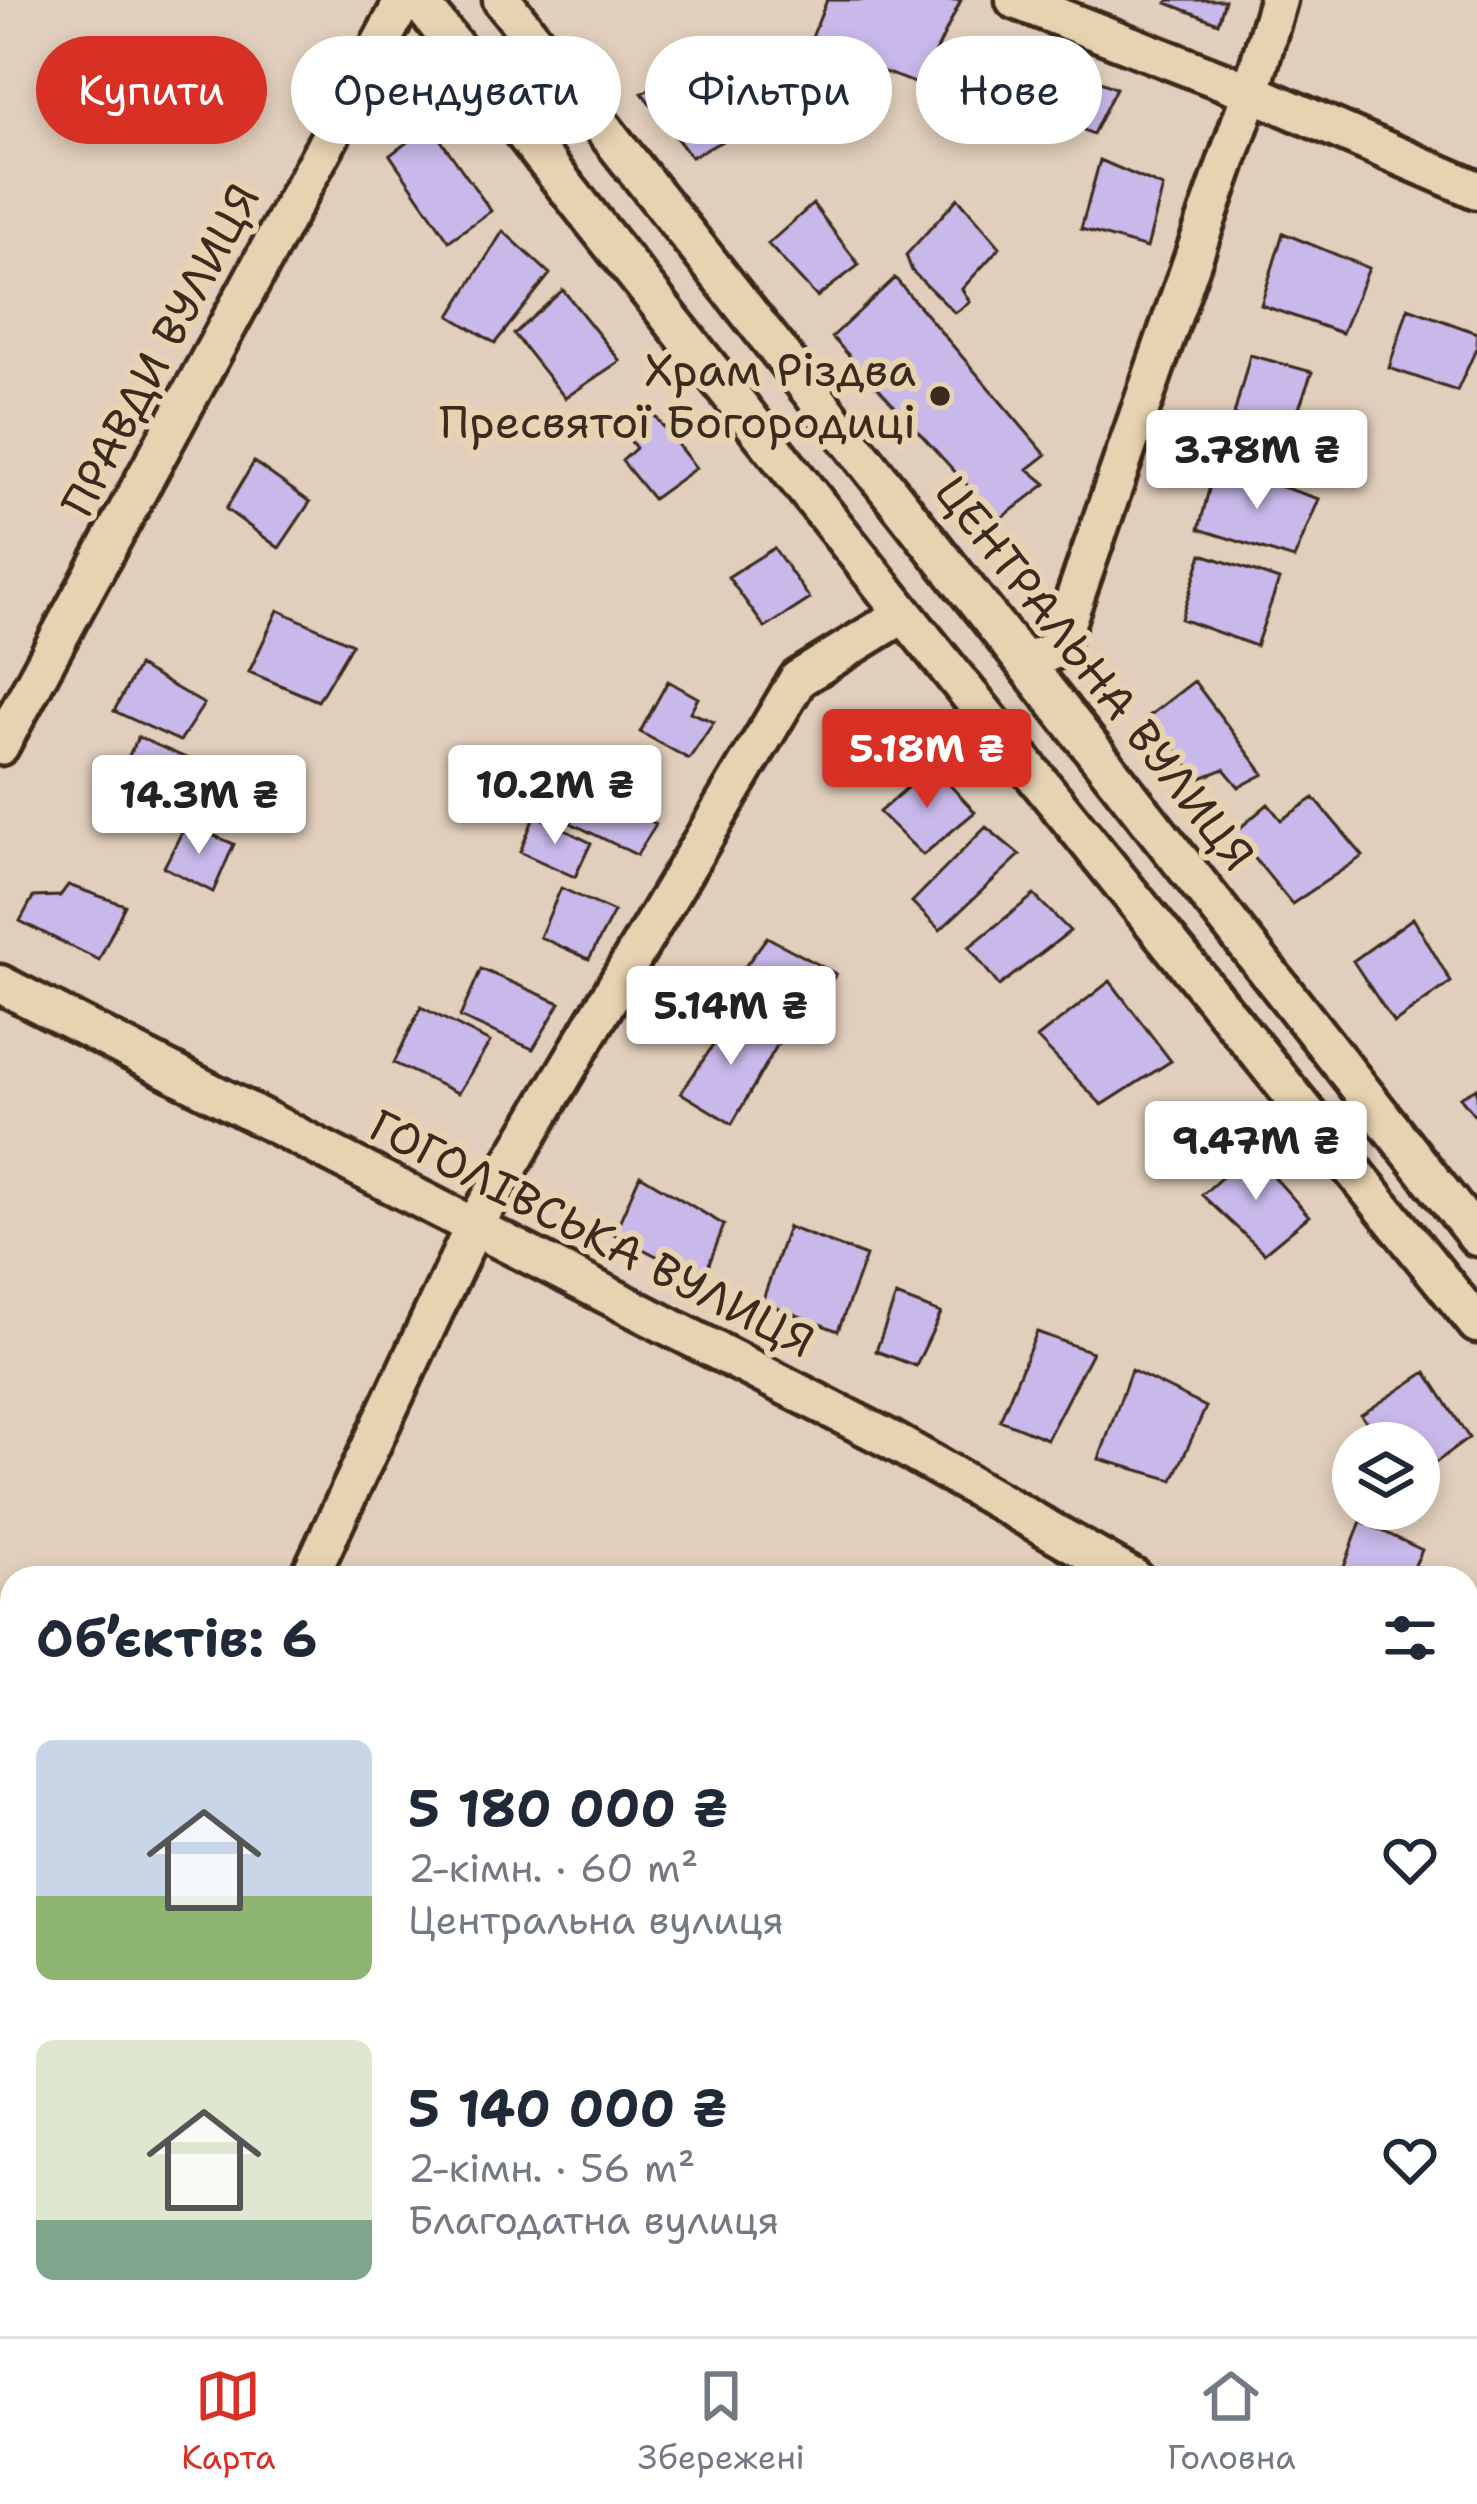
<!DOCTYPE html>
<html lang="uk">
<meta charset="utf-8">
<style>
body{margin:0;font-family:"Shantell Sans",sans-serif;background:#f6f6f7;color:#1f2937;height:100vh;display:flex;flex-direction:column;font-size:45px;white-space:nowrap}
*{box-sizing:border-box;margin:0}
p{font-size:39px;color:#747a83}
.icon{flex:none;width:66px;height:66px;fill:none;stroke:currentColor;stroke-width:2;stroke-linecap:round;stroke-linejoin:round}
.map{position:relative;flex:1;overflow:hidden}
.panel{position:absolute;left:0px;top:1566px;width:1479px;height:771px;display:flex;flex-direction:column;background:#fff;border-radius:36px 36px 0 0;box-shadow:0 6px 18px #0003}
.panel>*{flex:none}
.banner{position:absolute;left:36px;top:36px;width:1407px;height:108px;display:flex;gap:24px}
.buttons{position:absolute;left:1332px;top:1422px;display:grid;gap:24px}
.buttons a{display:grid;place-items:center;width:108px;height:108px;border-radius:50%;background:#fff;box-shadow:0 6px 18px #0003;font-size:60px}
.price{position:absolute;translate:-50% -102px;padding:0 27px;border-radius:12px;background:#fff;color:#222;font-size:39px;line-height:78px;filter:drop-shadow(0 3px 6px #0008)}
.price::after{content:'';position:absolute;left:50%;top:72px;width:36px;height:27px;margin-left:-18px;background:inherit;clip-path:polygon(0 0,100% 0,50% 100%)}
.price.active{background:#d93025;color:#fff}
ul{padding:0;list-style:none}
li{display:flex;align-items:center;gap:36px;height:300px;padding:0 36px}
li span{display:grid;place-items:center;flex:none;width:336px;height:240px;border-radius:18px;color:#555}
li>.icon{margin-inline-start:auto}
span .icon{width:144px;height:144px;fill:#fffc;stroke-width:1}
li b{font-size:51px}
h2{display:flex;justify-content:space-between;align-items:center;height:144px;padding:0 36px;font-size:51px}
.chip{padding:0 42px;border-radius:54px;background:#fff;box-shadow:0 6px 18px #0003;font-size:42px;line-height:108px}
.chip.active{background:#d93025;color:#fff}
.tabs{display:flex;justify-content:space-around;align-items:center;height:168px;border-top:3px solid #e0e1e3;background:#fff;font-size:33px;color:#747a83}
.tabs a{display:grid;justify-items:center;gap:6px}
.tabs .active{color:#d93025}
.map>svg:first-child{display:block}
</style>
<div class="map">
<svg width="1477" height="2336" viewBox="0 0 1477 2336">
<rect width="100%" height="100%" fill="#e1cebc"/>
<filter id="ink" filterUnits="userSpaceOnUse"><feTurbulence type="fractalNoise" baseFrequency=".00833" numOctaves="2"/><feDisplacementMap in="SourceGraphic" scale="24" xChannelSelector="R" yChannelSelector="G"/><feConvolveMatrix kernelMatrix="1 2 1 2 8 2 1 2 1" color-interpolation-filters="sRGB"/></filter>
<g filter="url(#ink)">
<!-- building -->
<path fill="#c8b9ea" stroke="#3b2a1e" stroke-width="3" d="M827,0H961L920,85L809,45Z
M1169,0H1225L1218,23L1167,3Z
M702,62L750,127L691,157L642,93Z
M1059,66L1116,88L1093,134L1042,111Z
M430,125L491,211L449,241L390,155Z
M1100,160L1163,187L1147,248L1081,229Z
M958,198L1000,247L962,289L970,302L955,313L912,271L906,255Z
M813,204L859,265L817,297L768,244Z
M503,231L550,274L495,343L450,316Z
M1283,233L1369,268L1342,333L1261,305Z
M895,278L1046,455L1028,469L1046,484L999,520L832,337Z
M563,290L620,361L565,398L514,334Z
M1408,308L1477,333V347L1457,391L1389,368Z
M1250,355L1312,372L1291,430L1234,415Z
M651,411L696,468L653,499L622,461L636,448L623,431Z
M254,462L310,502L279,548L226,509Z
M1215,465L1319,499L1294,559L1199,529Z
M774,548L810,599L765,628L728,577Z
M1202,554L1279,580L1256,646L1181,619Z
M278,610L352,644L318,701L249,672Z
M138,666L204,704L180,741L114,711Z
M668,681L698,698L690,712L714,722L689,759L640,732Z
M1194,681L1264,774L1239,787L1224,769L1199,779L1149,716Z
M138,737L232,778L209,826L115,784Z
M932,766L975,812L923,855L879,812Z
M587,786L656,824L637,855L571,823Z
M1314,798L1363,856L1292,904L1234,833L1268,804L1281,820Z
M535,815L591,843L575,877L520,852Z
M186,824L234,844L213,892L164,867Z
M986,827L1020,855L940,930L912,902Z
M68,885L125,905L99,960L20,921L33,897L60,896Z
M561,888L614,912L589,959L540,937Z
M1034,895L1070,931L999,986L969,947Z
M1413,918L1451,982L1394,1023L1353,961Z
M767,937L836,974L807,1017L738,976Z
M481,969L560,1003L533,1049L460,1017Z
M1110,981L1171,1061L1102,1105L1037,1038Z
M421,1007L490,1042L458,1093L394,1063Z
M737,1010L779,1042L732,1124L681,1093Z
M1477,1088V1118L1460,1097Z
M1251,1151L1309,1216L1264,1253L1202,1195Z
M640,1175L724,1225L703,1280L614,1234Z
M788,1227L866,1256L838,1331L762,1302Z
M896,1296L941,1313L916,1366L876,1351Z
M1037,1332L1092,1352L1047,1439L1000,1420Z
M1131,1370L1206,1407L1173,1480L1099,1459Z
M1426,1372L1469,1438L1419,1475V1443H1382L1361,1415Z
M1361,1521L1422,1550L1409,1578H1340Z
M1477,1977V2070L1467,2075V1982Z
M750,2325H758L763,2336H726Z
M843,2325H908L886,2336H848Z"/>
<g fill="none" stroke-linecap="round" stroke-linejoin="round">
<!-- street casing -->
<g stroke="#3b2a1e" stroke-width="45">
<path id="street" d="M418,0L904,614L1477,1324
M502,0L1477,1237
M1015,0L1251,92L1477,190
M1026,662L1057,649L1251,92L1278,0
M0,746L404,0
M0,984L891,1440L1134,1578
M309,1578L474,1226L798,679L904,614
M1467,1786L1477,1795
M1467,1878L1477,1877
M0,2234L12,2209
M570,2336L588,2325"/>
</g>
<!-- street -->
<use href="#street" stroke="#e7d3b1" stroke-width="36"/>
</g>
</g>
<!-- markers -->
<circle fill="#3b2a1e" stroke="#e7d3b1" stroke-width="4.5" cx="940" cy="396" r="12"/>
<g text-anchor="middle" stroke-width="12" stroke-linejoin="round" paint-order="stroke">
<!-- street labels -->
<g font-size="45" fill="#3b2a1e" stroke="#e7d3b1">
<text transform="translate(160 350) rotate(-62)" y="16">ПРАВДИ ВУЛИЦЯ</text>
<text transform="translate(1095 673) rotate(52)" y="16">ЦЕНТРАЛЬНА ВУЛИЦЯ</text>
<text transform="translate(592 1233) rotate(27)" y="16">ГОГОЛІВСЬКА ВУЛИЦЯ</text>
</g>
<!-- poi labels -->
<g font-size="45" fill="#3b2a1e" stroke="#e7d3b1" text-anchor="end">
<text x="916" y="386">Храм Різдва<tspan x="916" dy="52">Пресвятої Богородиці</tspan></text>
</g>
</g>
</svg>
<div class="buttons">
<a><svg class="icon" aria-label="layers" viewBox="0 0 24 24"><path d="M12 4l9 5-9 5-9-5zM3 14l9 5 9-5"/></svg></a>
</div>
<b class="price" style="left:1257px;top:512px">3.78M ₴</b>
<b class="price active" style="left:927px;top:811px">5.18M ₴</b>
<b class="price" style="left:555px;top:847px">10.2M ₴</b>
<b class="price" style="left:199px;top:857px">14.3M ₴</b>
<b class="price" style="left:731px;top:1068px">5.14M ₴</b>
<b class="price" style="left:1256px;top:1203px">9.47M ₴</b>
<div class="banner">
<a class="chip active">Купити</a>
<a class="chip">Орендувати</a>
<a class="chip">Фільтри</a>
<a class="chip">Нове</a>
</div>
<section class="panel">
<h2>Об’єктів: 6<svg class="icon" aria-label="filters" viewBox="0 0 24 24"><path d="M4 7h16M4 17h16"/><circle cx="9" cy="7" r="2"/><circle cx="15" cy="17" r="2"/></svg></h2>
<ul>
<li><span style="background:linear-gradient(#c9d6e8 65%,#8fb573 0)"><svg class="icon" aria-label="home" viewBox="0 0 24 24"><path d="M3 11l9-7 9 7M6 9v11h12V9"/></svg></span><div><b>5 180 000 ₴</b><p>2-кімн. · 60 m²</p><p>Центральна вулиця</p></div><svg class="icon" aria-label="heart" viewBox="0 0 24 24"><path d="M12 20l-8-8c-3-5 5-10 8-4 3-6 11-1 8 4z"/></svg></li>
<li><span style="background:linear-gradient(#dfe7d0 75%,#7fa58c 0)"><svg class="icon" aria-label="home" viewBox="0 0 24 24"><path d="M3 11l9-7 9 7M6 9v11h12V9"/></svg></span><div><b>5 140 000 ₴</b><p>2-кімн. · 56 m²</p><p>Благодатна вулиця</p></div><svg class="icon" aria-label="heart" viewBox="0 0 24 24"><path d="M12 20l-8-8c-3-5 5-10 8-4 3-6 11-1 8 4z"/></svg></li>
</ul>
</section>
</div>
<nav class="tabs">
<a class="active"><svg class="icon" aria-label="map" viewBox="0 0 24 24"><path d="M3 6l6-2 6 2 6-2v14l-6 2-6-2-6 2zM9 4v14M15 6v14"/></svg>Карта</a>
<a><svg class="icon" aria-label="saved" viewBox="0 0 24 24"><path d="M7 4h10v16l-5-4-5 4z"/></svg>Збережені</a>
<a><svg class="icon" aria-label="home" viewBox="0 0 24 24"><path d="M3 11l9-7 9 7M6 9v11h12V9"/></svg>Головна</a>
</nav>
